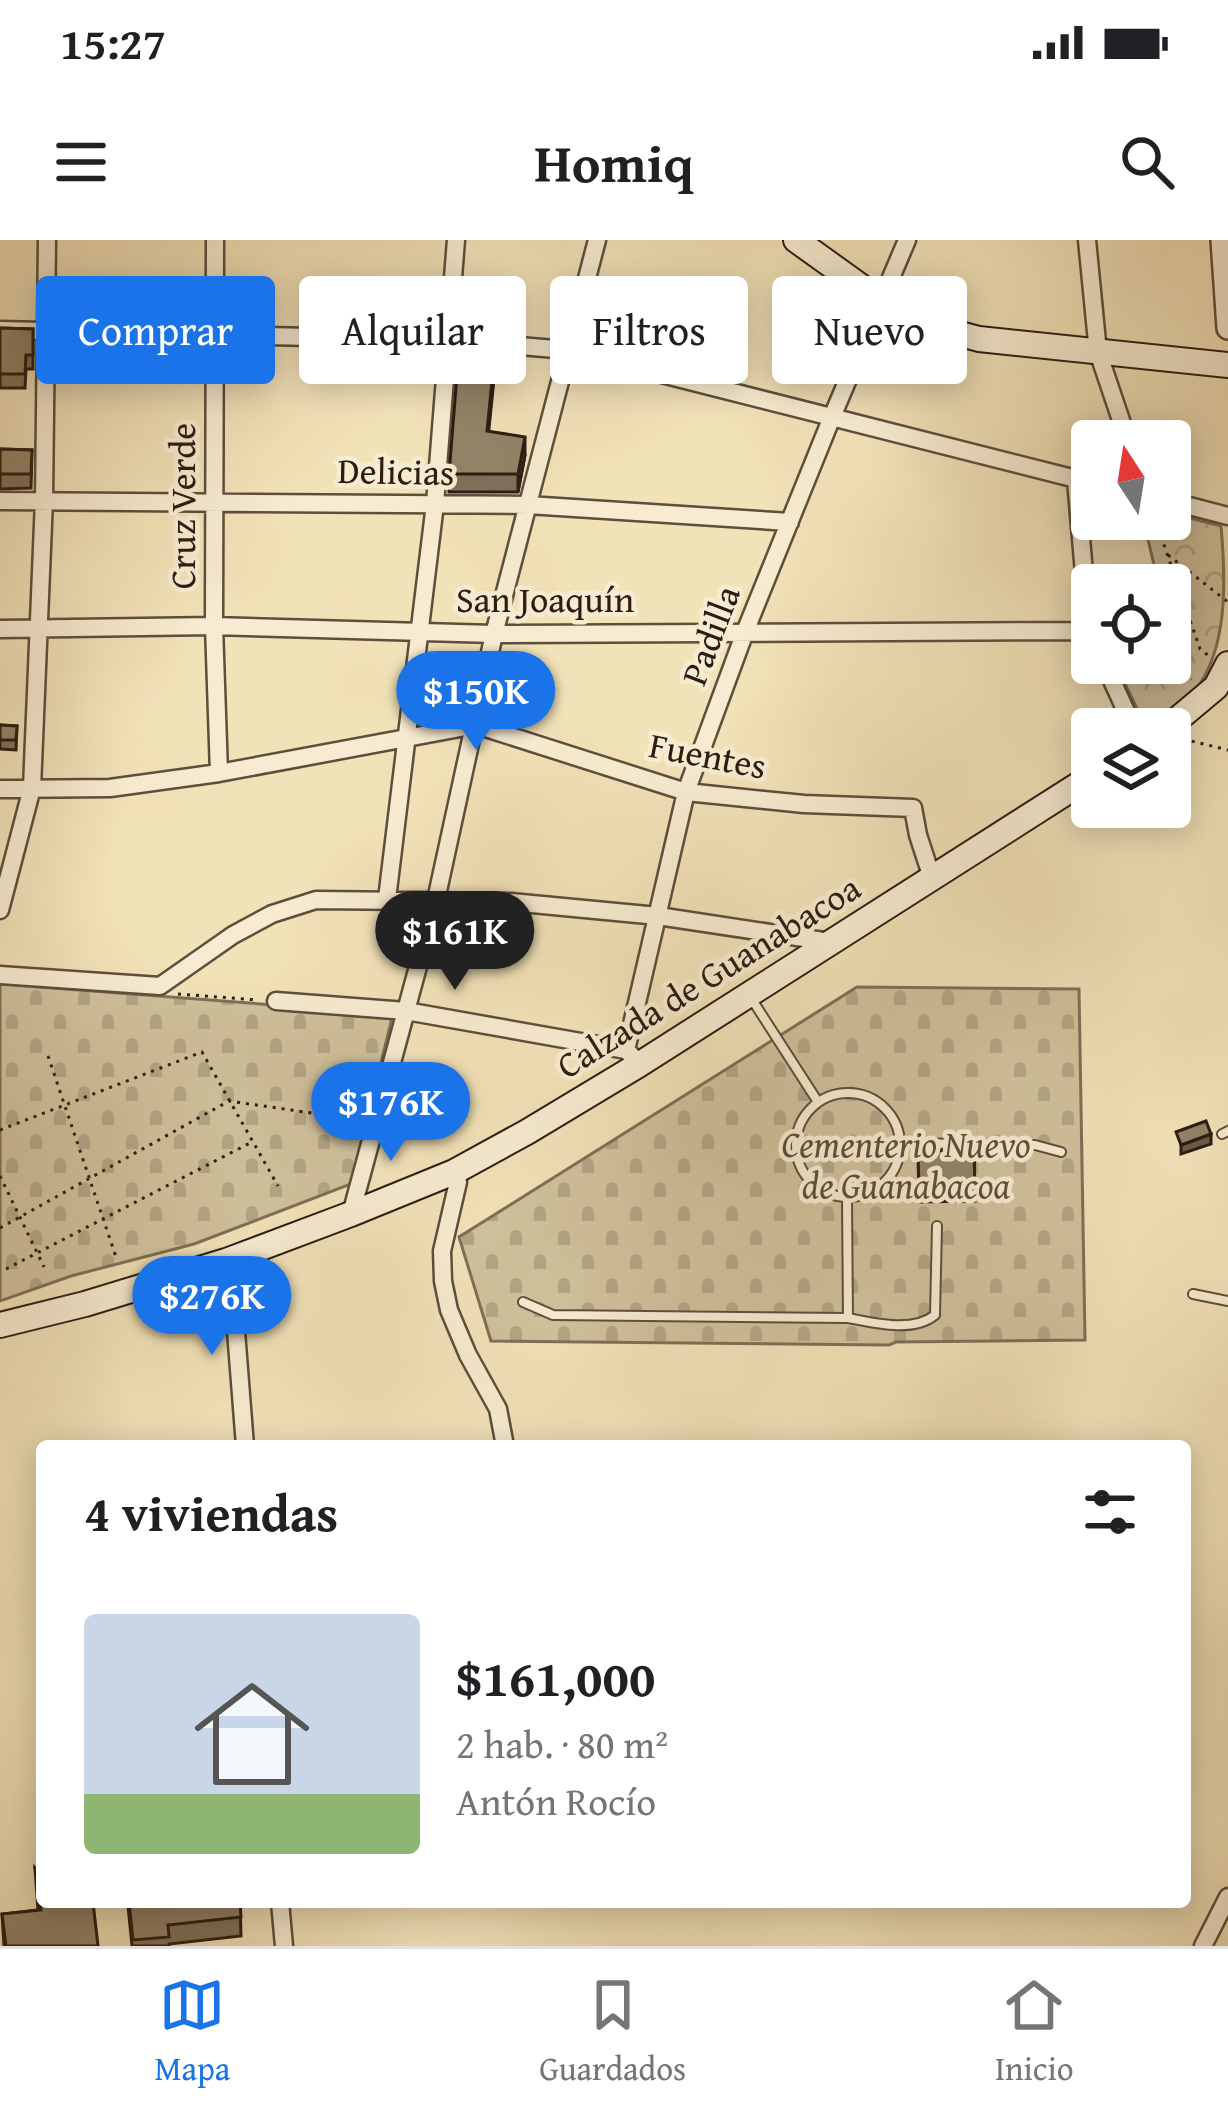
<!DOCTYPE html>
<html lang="es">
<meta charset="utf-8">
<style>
body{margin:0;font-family:"Gentium Book Plus",serif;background:#f6f6f6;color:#202124;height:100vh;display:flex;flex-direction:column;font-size:45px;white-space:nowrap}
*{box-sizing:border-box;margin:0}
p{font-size:39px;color:#757577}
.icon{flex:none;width:66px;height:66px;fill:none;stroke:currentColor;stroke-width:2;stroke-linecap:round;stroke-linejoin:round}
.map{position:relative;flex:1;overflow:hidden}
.sheet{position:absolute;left:36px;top:1200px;width:1155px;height:468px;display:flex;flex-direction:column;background:#fff;border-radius:12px;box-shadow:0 6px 30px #0003}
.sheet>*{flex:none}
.top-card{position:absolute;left:36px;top:36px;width:1158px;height:108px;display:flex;gap:24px}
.needle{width:78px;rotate:348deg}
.buttons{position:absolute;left:1071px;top:180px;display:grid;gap:24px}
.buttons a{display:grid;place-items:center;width:120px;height:120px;border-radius:12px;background:#fff;box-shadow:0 6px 30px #0003;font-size:60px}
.price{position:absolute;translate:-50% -102px;padding:0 27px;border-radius:42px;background:#1a73e8;color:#fff;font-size:39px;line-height:78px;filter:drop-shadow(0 3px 6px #0008)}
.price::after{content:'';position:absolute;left:50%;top:72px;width:36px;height:27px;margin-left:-18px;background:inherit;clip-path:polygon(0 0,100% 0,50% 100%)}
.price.active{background:#222;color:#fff}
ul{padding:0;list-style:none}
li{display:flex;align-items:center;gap:36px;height:300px;padding:0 48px}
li+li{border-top:3px solid #e0e0e0}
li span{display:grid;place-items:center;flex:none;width:336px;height:240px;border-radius:12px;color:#555}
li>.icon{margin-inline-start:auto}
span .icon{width:144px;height:144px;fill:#fffc;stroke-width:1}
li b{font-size:51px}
h2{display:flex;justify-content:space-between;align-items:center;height:144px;padding:0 48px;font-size:51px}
.chip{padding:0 42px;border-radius:12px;background:#fff;box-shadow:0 6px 30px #0003;font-size:42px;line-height:108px}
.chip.active{background:#1a73e8;color:#fff}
.status{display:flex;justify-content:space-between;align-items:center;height:84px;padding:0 60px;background:#fff;direction:ltr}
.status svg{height:33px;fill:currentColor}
header{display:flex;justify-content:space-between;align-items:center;height:156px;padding:0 48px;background:#fff;font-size:54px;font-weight:700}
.tabs{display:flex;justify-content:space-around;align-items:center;height:168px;border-top:3px solid #e0e0e0;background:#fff;font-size:33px;color:#757577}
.tabs a{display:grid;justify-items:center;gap:6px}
.tabs .active{color:#1a73e8}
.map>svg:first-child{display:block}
</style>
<div class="status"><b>15:27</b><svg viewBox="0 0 49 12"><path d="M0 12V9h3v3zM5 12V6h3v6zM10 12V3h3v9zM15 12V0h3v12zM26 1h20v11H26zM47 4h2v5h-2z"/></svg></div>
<header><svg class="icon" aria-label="menu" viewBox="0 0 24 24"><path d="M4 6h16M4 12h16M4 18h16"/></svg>Homiq<svg class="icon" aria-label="search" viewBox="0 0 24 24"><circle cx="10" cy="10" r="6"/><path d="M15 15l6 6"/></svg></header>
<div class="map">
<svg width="1228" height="1706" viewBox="0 0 1228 1706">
<defs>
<pattern id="cemetery-stones" width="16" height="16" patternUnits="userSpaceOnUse" patternTransform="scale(3)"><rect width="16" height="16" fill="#d0c19c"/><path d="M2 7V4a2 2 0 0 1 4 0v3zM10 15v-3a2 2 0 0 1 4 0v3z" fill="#b3a585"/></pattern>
<pattern id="park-crowns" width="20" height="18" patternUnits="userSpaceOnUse" patternTransform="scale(3)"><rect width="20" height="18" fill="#d0c19c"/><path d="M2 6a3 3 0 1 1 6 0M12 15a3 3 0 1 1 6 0" fill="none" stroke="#b3a585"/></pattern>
</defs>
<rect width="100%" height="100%" fill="#f2e2b8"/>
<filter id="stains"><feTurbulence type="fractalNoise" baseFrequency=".00167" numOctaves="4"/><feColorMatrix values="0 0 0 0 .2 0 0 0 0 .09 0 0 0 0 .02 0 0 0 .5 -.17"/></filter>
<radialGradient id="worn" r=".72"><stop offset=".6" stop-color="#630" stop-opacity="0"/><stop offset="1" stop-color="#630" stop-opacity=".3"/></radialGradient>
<!-- cemetery -->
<path fill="url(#cemetery-stones)" stroke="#7e6f57" stroke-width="3" d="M0,744L393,774L351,944L194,1004L71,1036L0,1061Z
M857,747L1079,749L1085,1100L896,1102L889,1105L491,1101L459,997Z"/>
<!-- park -->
<path fill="url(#park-crowns)" stroke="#7e6f57" stroke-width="3" d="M1170,273L1221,286C1226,342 1228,408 1195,451C1181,464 1163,474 1148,484L1143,481L1115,423H1170V398L1172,396L1170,345H1159L1143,279H1170Z"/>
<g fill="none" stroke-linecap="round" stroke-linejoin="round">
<!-- service casing -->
<g stroke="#5e4e3c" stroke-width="12">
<path id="service" d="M751,758L818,862
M796 905a52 52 0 1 1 104 0a52 52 0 1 1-104 0Z
M1222,894L1228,891
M900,903L1035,905L1061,912
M1193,1054L1228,1061
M523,1062L553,1075L848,1078L847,958
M848,1078C874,1083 913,1093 935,1075L937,986"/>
</g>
<!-- minor casing -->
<g stroke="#5e4e3c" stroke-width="21">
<path id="minor" d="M215,0L214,386L219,533
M1087,0L1098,112L1128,201
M0,90L448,100L567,110L1092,243
M1076,240L1089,391L1092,397
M0,261L528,265L790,282
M1170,261L1228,276
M0,389L214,386L494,394L1089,391
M1104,423L1134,489
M0,549L110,548L219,533L476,485L686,552L804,564L913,568L918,595L932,638
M387,659L435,264L456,0
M0,670L32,548L44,260L47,0
M0,735L160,746L233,695L272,674L316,660L511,662L658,676L830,702
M276,761L406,771L626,810
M640,824L626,810L686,552L745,392L832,177L907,0
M454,932L458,942L442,1011L443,1041L449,1070L468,1115L498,1169L505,1206
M351,974L436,660L494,394L597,0
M226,1021L232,1040L245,1206
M280,1662L284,1706
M1203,1706L1228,1657"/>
</g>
<!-- tertiary casing -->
<g stroke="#5e4e3c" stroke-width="26">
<path id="tertiary" d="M1222,0L1228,88"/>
</g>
<!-- secondary casing -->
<g stroke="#2c1d12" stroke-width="28">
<path id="secondary" d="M796,0L881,61L930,86L979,99L1228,125
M1166,489L1216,447L1228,424
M0,1085L85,1064L226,1021L351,974L454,932L527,892L640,824L1092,536"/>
</g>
<!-- path -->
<path stroke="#2c1d12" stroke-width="3" stroke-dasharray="3 6" stroke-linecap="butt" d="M1155,279L1200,409L1209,416
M1168,315L1228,362
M1140,423L1192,439
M1183,499L1228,510
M178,754L258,760
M48,816L116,1017
M0,890L202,812L278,946
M0,936L44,1027
M0,988L229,861L360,880
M6,1029L250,903"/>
<!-- service -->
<use href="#service" stroke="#f7ecd1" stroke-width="8"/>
<!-- minor -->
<use href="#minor" stroke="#f7ecd1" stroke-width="16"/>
<!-- tertiary -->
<use href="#tertiary" stroke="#f7ecd1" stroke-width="21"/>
<!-- secondary -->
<use href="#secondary" stroke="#f7ecd1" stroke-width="24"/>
</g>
<!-- wall -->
<path fill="#7e7159" stroke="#2c1d12" stroke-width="3" d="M0,88L33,89V129H26L25,148H0Z
M496,119L488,191L525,215L518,252H449V234Z
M0,209L32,210L31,248L0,249Z
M0,485L17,486L16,510L0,509Z
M974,910L975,961L919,962L918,911Z
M35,1628L98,1706H4L2,1674L38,1670Z
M124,1662H240L241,1696L169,1704V1706H132L128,1666H125Z"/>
<!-- shaded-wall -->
<path fill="#675c49" stroke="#2c1d12" stroke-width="3" d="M496,101V119L487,208V191Z
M525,197V215L518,252V234Z
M1211,894V904L1181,914V905Z"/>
<!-- building -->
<path fill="#938368" stroke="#2c1d12" stroke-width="3" d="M0,88L33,89V115H26L25,134H0Z
M460,98L496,101L487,191L525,197L518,234H449Z
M0,209L32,210L31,234H0Z
M0,485L17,486L16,500H0Z
M1206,881L1211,894L1181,905L1176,892Z
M974,910L975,947L919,948L918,911Z
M42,1627V1662H93L98,1706H6L2,1674L41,1670L35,1628Z
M129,1662H240L241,1677L168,1685L169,1697L133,1700Z"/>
<g text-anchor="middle" stroke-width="9" stroke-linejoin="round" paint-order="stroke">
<!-- street labels -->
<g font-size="36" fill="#2c1d12" stroke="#f7ecd1">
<text transform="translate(396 231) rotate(1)" y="13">Delicias</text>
<text transform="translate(182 266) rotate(-90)" y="13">Cruz Verde</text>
<text x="545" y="372">San Joaquín</text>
<text transform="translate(710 395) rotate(-69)" y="13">Padilla</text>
<text transform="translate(708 515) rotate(11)" y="13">Fuentes</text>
<text transform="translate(708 736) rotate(-32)" y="13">Calzada de Guanabacoa</text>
</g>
<!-- park labels -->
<g font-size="36" font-style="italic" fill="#5d4e3b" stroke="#f7ecd1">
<text x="906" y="917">Cementerio Nuevo<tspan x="906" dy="41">de Guanabacoa</tspan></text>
</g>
</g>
<rect width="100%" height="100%" filter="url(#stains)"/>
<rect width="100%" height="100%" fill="url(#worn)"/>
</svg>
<div class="buttons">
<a><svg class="needle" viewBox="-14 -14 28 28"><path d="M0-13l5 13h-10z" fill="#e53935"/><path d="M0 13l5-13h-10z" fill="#757577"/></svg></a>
<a><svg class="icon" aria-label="locate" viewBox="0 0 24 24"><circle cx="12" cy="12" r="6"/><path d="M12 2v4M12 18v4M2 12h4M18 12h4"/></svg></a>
<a><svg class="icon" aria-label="layers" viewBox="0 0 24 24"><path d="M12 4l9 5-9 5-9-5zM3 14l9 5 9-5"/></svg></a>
</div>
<b class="price" style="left:476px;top:513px">$150K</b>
<b class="price active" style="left:455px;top:753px">$161K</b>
<b class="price" style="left:391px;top:924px">$176K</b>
<b class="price" style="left:212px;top:1118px">$276K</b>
<div class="top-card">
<a class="chip active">Comprar</a>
<a class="chip">Alquilar</a>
<a class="chip">Filtros</a>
<a class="chip">Nuevo</a>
</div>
<section class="sheet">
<h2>4 viviendas<svg class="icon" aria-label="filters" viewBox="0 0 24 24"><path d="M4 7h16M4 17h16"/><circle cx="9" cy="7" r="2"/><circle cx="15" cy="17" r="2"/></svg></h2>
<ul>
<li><span style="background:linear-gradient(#c9d6e8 75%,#8fb573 0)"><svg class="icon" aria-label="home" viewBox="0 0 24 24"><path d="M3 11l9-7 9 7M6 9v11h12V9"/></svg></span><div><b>$161,000</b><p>2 hab. · 80 m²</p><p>Antón Rocío</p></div></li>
</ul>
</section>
</div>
<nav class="tabs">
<a class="active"><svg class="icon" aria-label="map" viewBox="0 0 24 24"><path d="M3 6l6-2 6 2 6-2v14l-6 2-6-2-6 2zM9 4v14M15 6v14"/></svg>Mapa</a>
<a><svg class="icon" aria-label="saved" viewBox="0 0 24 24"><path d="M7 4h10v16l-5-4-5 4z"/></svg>Guardados</a>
<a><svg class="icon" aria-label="home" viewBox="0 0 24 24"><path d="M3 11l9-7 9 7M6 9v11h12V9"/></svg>Inicio</a>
</nav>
